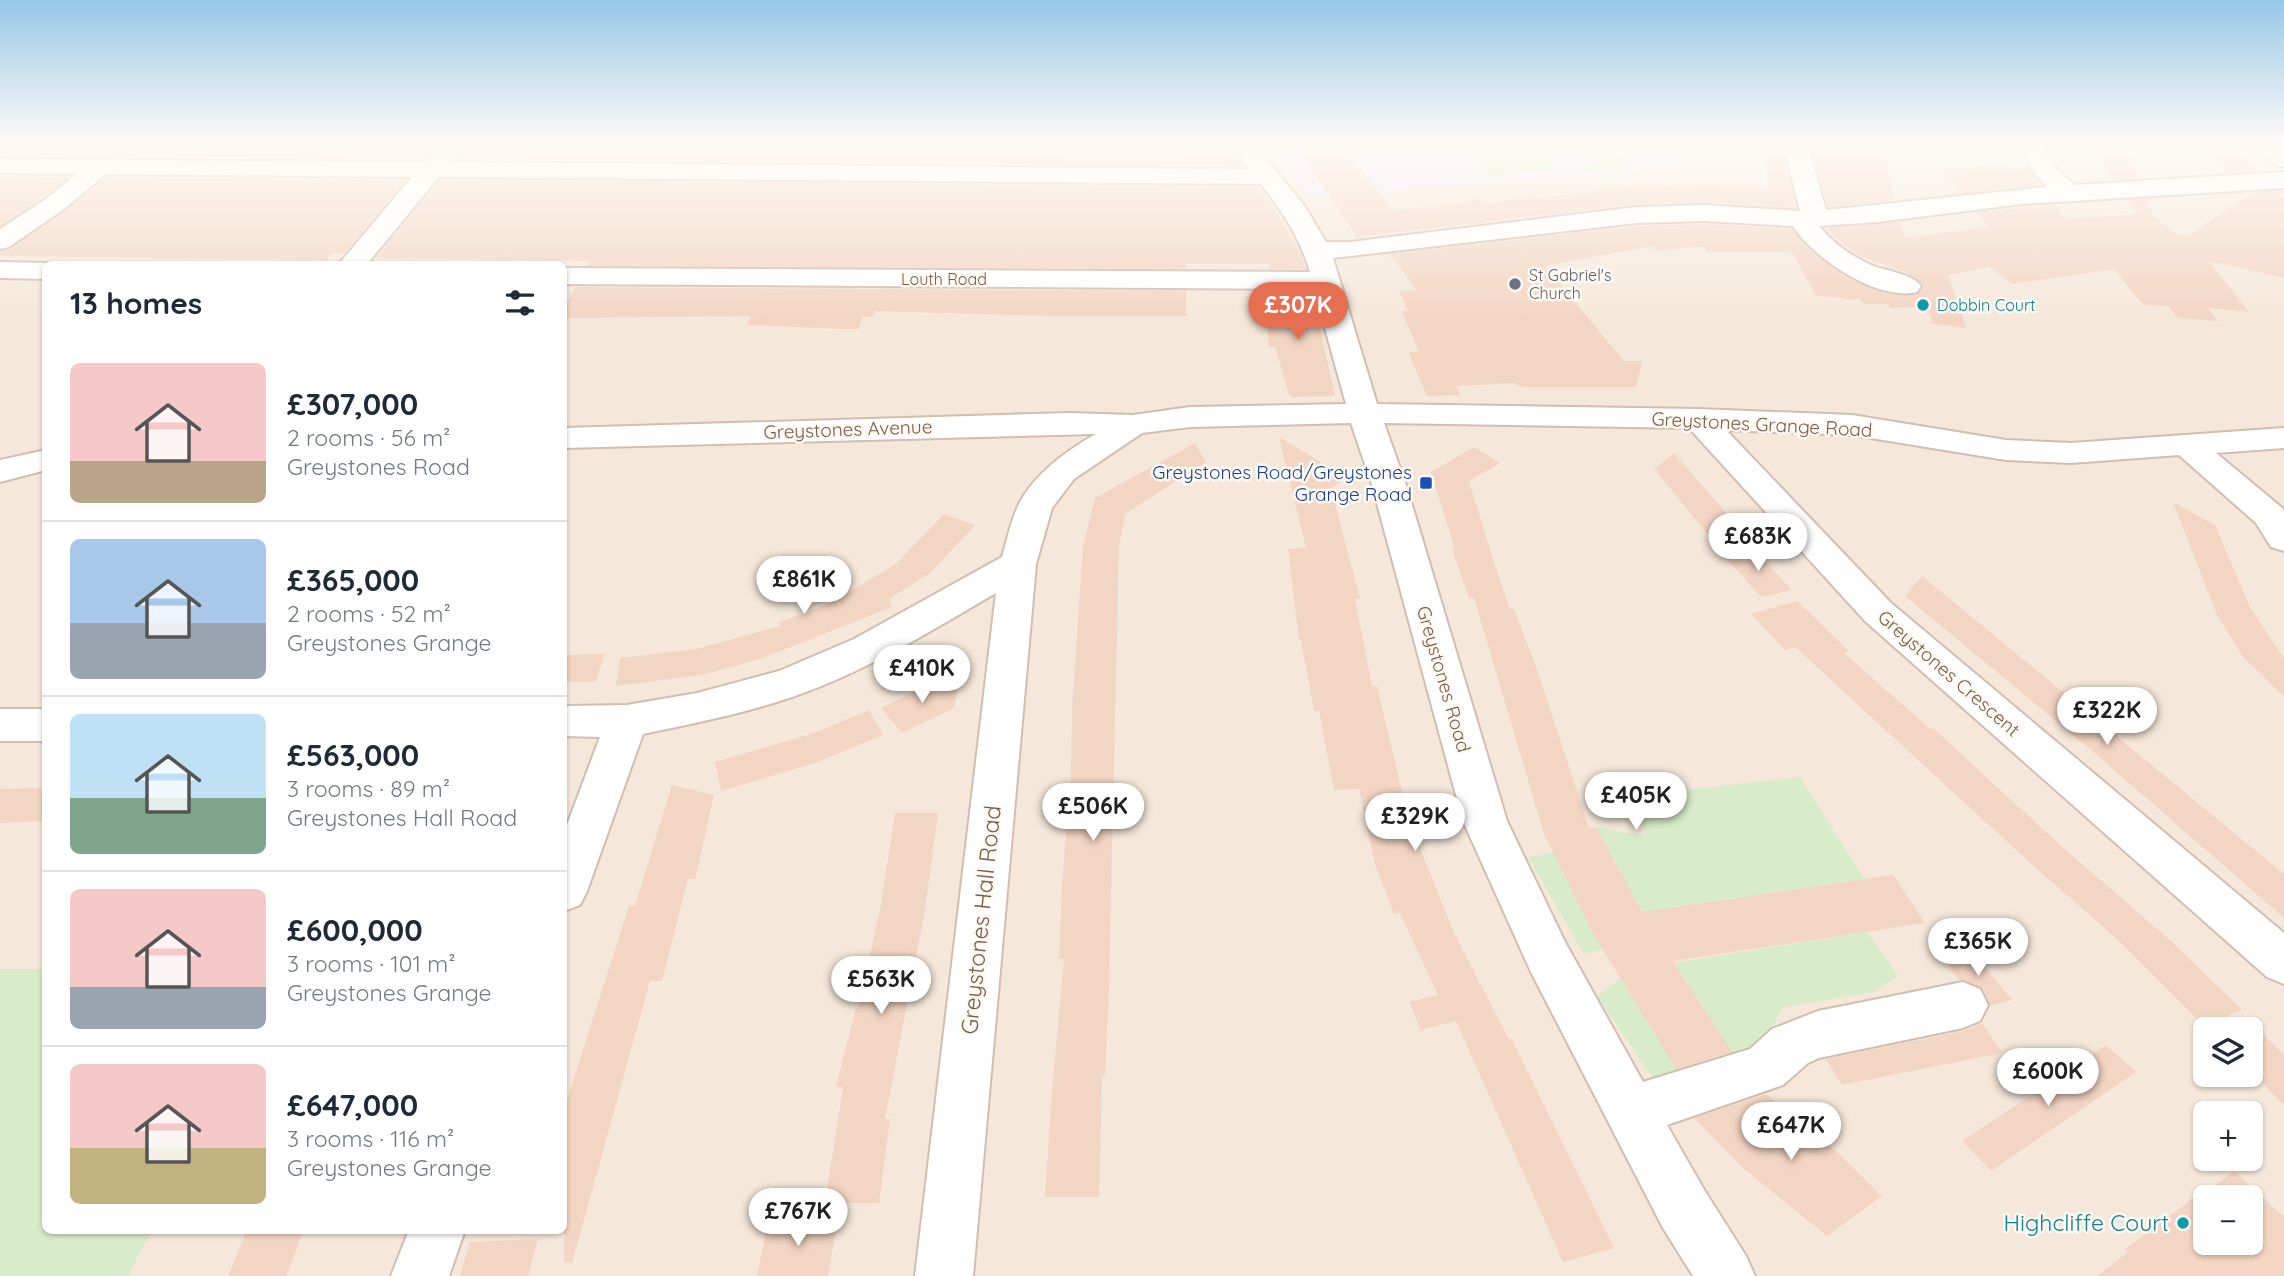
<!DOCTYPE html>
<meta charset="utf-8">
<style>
body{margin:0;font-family:Quicksand,sans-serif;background:#f2f2f3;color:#1f2937;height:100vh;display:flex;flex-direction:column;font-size:26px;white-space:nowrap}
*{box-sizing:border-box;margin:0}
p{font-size:23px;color:#747a83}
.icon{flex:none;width:38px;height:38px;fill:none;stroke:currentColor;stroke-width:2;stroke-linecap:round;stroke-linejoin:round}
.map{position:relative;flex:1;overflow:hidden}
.details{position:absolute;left:42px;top:261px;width:525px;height:973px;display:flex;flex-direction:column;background:#fff;border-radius:10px;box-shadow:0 2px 5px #0004}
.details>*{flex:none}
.fabs{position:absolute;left:2193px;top:1017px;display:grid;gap:14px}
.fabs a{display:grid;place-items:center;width:70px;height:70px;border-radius:10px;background:#fff;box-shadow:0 2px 5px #0004;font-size:35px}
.price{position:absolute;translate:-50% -60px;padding:0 16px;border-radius:24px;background:#fff;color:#222;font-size:23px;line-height:46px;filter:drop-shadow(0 2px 4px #0008)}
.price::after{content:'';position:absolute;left:50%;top:42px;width:21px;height:16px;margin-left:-10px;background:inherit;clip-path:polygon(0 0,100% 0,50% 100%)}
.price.active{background:#e76f51;color:#fff}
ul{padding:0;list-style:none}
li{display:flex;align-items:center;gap:21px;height:175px;padding:0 28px}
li+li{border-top:2px solid #e0e1e3}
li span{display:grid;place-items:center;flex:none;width:196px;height:140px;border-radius:10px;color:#555}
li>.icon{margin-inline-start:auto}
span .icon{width:84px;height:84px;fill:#fffc;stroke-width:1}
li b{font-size:30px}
h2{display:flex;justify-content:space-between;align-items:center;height:84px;padding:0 28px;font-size:30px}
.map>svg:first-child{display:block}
</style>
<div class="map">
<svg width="2284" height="1276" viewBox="0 0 2284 1276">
<rect width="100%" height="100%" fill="#fdf6ec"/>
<!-- residential -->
<path fill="#f5e8da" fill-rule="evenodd" d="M0,143H2284V1276H128L152,1230H564V264H46L45,969H0ZM2205,1029H2250V1074H2205ZM2205,1113H2250V1158H2205ZM2205,1197H2250V1242H2205Z"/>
<!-- education -->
<path fill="#f3e8fa" d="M1260,143H1701L1714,152L1678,159L1684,164L1605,173L1311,197Z"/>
<!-- green -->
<path fill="#d8ecc9" d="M1600,143H1604L1632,168L1582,172L1578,168L1596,163L1597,158L1585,147Z
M1544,153L1558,171L1489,176L1476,159Z
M1800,777L1864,879L1675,907L1656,935L1584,954L1528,857L1554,853L1644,916L1596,827L1647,836L1632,796Z
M1867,932L1898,976L1873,992L1784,1007C1772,1022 1770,1041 1760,1058L1658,1086L1597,996L1621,978L1678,1071L1730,1055L1675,963Z
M0,969H45L46,1230H152L128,1276H0Z"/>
<!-- building -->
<path fill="#f3d5c3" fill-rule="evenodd" d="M0,143H438L424,159L0,156Z
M469,143L972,144L1001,145V149L1022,152L1103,153H1188L1173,143H1225L1243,166L456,159Z
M1294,143H1341L1393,211L1421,207L1423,209L1480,199L1485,203L1512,200L1534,193L1539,198L1627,187L1714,185L1769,189L1761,143H1781L1797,208L1705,202L1636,204L1357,237Z
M1810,143H1875L1877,147L1886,149L1894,200L1828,207Z
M2090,143L2127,145L2139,178L2114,180Z
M2201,143H2236L2259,171L2225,173Z
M2006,163L2009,168L2028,166L2042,185L1962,193L1944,171Z
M0,176L69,177L44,197L0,226Z
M107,177L406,180L344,254L332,253L326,260L0,256V251L10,249L65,211Z
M440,180L1260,187L1298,248L1306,269H1269L1271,264H1187L1186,269L588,266L591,261L376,258Z
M2276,191L2284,200V278L2209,261L2249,312L2208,308L2218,321L2178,318L2168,306L2143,305L2114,269L2013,284L1990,267L1948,275L1966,328L1933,324L1930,313L1918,311L1914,307L1891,308L1887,304H1864L1861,300L1816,296L1793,254L1785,252H1707L1703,246L1656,251L1652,246L1545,266L1624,361H1642L1636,387H1529L1517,386L1516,383L1456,386L1460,395L1427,396L1408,352H1419L1402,311H1408L1399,291L1416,290L1390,254L1636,226L1705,224L1792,229L1813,253L1846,277L1883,293L1902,296L1917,295L1923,284L1907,273L1858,255L1824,228L1900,222L1906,238L1989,227L1977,212L2056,205L2065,219L2136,214L2127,200L2147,199L2153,216L2180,236L2189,235L2254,192Z
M576,287L1186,291V316H1055L875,311L874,317H862L859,329H845L747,325L751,316L564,318V306Z
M1262,291L1312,292L1335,396L1290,397L1275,347H1269L1266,310L1256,308Z
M1279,437L1347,478L1331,488L1360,599H1355L1372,686H1377L1414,843H1418L1454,933L1509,1039L1511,1038L1614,1248L1563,1262L1456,1021L1421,1030L1409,1002L1438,995L1400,913L1394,914L1375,864L1359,789L1334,790L1319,711H1314L1301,640H1299L1288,549L1306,548Z
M1195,443L1206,462L1125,514L1119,547L1109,985L1105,1076H1102L1099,1197H1045L1052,1091L1064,959H1059L1062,885L1071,776L1072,710L1083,547L1095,498Z
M1474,447L1500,463L1469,481L1497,572L1510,609H1514L1539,675L1589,828L1596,827L1642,912L1893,875L1925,923L1673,961L1732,1052L1676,1069L1594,935L1544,834L1474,598H1469L1452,549H1455L1431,472Z
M1674,453L1725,512L1744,534L1712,539L1654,469Z
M2173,502L2215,525L2250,607L2284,659V696L2244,658L2217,615Z
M944,514L975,525L930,573L889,599L892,607L760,659L702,675L616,686L620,658L696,649L780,626L778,623L835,601L897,563Z
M1754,549L1792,590L1761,597L1723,555Z
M1922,576L2284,874V918L2091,750L1905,596Z
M1797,601L1849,651L1844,653L1930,729L1933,728L2060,845L2171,941L2242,1010L2204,1026L2116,938L2027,860L1795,647L1785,650L1751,614Z
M605,654L595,682H564V655Z
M944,677L957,691L954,708L902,733L881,708Z
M869,710L883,735L815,763L721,791L715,762L814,733Z
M672,785L714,795L695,879H688L662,981H650L572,1263L564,1262V1109L629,906H635Z
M46,788V821L0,823V789Z
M895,813H938L925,910L885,1119H890L879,1203H825L843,1087H836L856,1008H858L880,910Z
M1973,953L2012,1000L1990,1006L1982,988L1959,980L1944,961Z
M2250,1022L2284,1055V1105L2250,1071Z
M1982,1023L2002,1053L1842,1085L1826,1059L1964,1031Z
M2106,1045L2136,1072L1991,1171L1962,1141Z
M1766,1094L1838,1153L1882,1196L1827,1236L1744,1169L1694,1118Z
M2234,1171L2284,1217V1276H2097L2128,1252L2125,1249L2207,1188L2209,1190ZM2205,1197H2250V1242H2205Z
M838,1219L828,1276H757L768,1221Z
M247,1230H304L286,1276H228Z
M538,1239L528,1276H460L470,1242Z"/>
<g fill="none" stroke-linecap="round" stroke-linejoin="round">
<!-- minor casing -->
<g stroke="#d1beb0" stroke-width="4">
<path id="minor" d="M441,143H466L451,162L1249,169L1228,143H1253L1304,205L1326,242H1350L1636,207L1705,205L1800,211L1783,143H1807L1826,210L2047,187L2036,175L2018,143H2042L2058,171L2075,185L2284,172V188L2022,204L1878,222L1819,226C1833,243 1851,256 1871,265C1886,271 1913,274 1921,286L1917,292C1878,302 1813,258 1793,226L1705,221L1636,223L1333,258L1377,404L1698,409L1852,415L2006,440L2071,443L2284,428V448L2216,453L2281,507L2284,511V551L2271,547L2256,523L2179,455L2071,463L2006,460L1852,435L1726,430L1891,603L2284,933V984L2267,977L1865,621L1689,428L1384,423L1406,485L1507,821L1565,942L1643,1082L1750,1049L1772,1029L1818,1011L1963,982L1980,989L1988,1005L1980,1021L1963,1028L1819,1058L1808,1063L1783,1085L1667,1125L1703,1188L1746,1256L1755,1276H1693L1663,1228L1531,972L1463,821L1372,485L1351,423L1190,427L1142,433L1074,479L1052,508L1036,564L973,1276H915L996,593C934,629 872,668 803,693C752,712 696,723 643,734L587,891L580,905L564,911V833L600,737L564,736V706L627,705L697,693L779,671L854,639L1002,557C1007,540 1011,520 1019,504C1035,473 1066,451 1096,434L564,448V428L1070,413L1133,415L1190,407L1346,404L1314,289L564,284V268L1310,272C1300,238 1283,212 1261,184L439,177L367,264H339L412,177L106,174L64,209L9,247L0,249V229L46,199L76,174L0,173V159L425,162Z
M2258,143H2283L2284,167L2275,165Z
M0,262L46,263L52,264H46V279L0,278Z
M46,450V470L0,482V460Z
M0,709H46V741H0Z
M409,1230H465L449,1276H391Z"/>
</g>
<!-- minor -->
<use href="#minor" fill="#fff" fill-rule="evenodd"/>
</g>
<!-- sky -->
<linearGradient id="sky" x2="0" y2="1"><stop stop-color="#97c7e8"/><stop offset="0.44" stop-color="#fefbf6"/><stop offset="1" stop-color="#fefbf6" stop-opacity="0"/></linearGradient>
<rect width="2284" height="322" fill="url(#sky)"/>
<!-- markers -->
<circle fill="#6b7280" stroke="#fffaf3" stroke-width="2.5" cx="1515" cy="284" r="7"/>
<g fill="#0f9aa8" stroke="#fffaf3" stroke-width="2.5">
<circle cx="1923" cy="305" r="7"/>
<circle cx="2183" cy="1223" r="7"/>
</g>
<rect fill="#1a4fb4" stroke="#fffaf3" stroke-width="2.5" x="1419" y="476" width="14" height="14" rx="3.5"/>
<g text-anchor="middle" stroke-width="5" stroke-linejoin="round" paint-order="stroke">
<!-- far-worship labels -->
<g font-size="16" fill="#5b616d" stroke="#fffaf3" text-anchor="start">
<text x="1529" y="281">St Gabriel's<tspan x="1529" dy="18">Church</tspan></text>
</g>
<!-- far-street labels -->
<g font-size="16" fill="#7a5c4d" stroke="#fffaf3">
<text x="944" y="285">Louth Road</text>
</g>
<!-- far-culture labels -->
<g font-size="16" fill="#0d838f" stroke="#fffaf3" text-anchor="start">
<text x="1937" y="311">Dobbin Court</text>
</g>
<!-- street labels -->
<g font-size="19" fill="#7a5c4d" stroke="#fffaf3">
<text transform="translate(1762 424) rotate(3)" y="7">Greystones Grange Road</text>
<text transform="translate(848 429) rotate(-2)" y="7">Greystones Avenue</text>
<text transform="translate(1949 673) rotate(41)" y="7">Greystones Crescent</text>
<text transform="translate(1444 679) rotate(74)" y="7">Greystones Road</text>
</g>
<!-- transit labels -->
<g font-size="19" fill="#164399" stroke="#fffaf3" text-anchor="end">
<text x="1412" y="479">Greystones Road/Greystones<tspan x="1412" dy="22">Grange Road</tspan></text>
</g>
<!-- near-street labels -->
<g font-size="23" fill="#7a5c4d" stroke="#fffaf3">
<text transform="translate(981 920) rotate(-84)" y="8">Greystones Hall Road</text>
</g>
<!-- near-culture labels -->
<g font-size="23" fill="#0d838f" stroke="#fffaf3" text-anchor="end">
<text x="2169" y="1231">Highcliffe Court</text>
</g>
</g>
</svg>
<div class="fabs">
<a><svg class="icon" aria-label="layers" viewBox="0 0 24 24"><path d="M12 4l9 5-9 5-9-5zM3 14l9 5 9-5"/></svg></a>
<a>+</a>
<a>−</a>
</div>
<b class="price active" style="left:1298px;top:342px">£307K</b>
<b class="price" style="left:1758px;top:573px">£683K</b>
<b class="price" style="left:804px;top:616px">£861K</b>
<b class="price" style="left:922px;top:705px">£410K</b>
<b class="price" style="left:2107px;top:747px">£322K</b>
<b class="price" style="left:1636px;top:832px">£405K</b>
<b class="price" style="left:1093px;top:843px">£506K</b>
<b class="price" style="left:1415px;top:853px">£329K</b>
<b class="price" style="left:1978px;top:978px">£365K</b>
<b class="price" style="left:881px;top:1016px">£563K</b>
<b class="price" style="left:2048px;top:1108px">£600K</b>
<b class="price" style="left:1791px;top:1162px">£647K</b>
<b class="price" style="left:798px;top:1248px">£767K</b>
<section class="details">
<h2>13 homes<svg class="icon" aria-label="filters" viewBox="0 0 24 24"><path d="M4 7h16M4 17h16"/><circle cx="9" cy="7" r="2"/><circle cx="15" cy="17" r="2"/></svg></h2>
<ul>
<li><span style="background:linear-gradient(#f6c9c9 70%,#b9a48a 0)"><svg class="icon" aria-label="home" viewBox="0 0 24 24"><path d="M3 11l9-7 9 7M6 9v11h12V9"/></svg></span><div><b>£307,000</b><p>2 rooms · 56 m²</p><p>Greystones Road</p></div></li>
<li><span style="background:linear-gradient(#a9c7e8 60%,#9aa5b1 0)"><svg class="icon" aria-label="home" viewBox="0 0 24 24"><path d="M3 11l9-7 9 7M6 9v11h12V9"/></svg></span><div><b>£365,000</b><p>2 rooms · 52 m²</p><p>Greystones Grange</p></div></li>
<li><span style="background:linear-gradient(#bfe0f5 60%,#7fa58c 0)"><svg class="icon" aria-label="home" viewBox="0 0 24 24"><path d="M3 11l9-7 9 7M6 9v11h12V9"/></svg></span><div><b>£563,000</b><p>3 rooms · 89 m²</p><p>Greystones Hall Road</p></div></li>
<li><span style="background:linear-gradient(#f6c9c9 70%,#9aa5b1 0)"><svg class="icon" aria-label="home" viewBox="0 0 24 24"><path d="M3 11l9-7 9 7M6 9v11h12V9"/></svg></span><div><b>£600,000</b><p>3 rooms · 101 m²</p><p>Greystones Grange</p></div></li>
<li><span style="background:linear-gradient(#f6c9c9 60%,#c2b280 0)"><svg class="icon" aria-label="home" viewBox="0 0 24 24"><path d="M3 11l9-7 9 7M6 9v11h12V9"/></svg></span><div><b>£647,000</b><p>3 rooms · 116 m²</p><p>Greystones Grange</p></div></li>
</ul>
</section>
</div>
